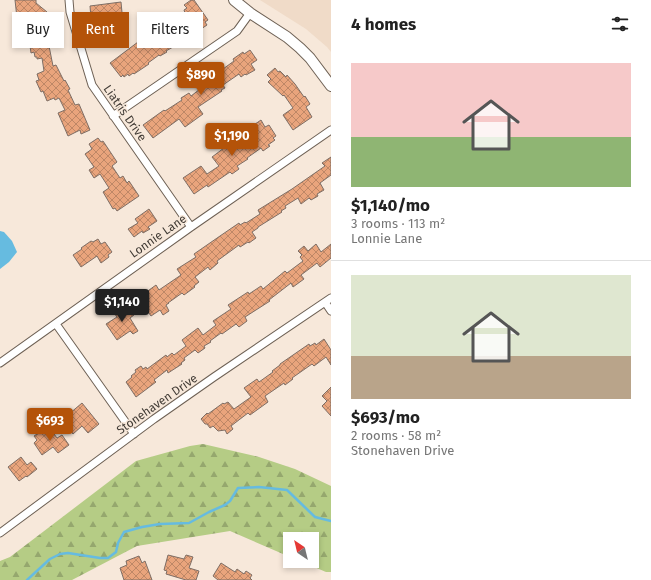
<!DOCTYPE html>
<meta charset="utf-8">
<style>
body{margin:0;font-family:"Fira Sans",sans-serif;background:#f6f6f6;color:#222;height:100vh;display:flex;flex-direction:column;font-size:15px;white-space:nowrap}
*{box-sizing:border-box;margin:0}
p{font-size:13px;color:#767676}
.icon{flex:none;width:22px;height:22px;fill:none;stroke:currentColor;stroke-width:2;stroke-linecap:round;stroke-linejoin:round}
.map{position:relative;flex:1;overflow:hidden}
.panel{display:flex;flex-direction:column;background:#fff;width:320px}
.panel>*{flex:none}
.banner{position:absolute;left:12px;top:12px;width:259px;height:36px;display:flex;gap:8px}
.needle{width:26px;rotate:325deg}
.tools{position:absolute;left:283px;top:532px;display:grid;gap:8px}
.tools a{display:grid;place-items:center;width:36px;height:36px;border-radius:0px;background:#fff;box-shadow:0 2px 6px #0003;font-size:20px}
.price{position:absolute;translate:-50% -34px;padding:0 9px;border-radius:4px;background:#b45309;color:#fff;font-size:13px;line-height:26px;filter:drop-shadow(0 1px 2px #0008)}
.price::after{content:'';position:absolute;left:50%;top:24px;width:12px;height:9px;margin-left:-6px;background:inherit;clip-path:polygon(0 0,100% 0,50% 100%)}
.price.active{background:#222;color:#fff}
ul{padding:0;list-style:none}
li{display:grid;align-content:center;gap:8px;height:212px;padding:0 20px}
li+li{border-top:1px solid #e0e0e0}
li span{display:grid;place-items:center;height:124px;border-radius:0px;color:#555}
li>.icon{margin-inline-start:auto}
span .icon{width:72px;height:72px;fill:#fffc;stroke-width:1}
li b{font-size:17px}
h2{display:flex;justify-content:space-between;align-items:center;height:48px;padding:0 20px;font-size:17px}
.chip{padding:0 14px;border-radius:0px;background:#fff;box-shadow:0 2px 6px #0003;font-size:14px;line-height:36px}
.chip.active{background:#b45309;color:#fff}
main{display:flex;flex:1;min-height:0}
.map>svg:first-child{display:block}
</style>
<main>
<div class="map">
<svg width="331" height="580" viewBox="0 0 331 580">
<defs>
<pattern id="forest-firs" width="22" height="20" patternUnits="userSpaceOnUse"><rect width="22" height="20" fill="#b5cc85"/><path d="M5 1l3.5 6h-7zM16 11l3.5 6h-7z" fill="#95a76e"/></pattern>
<pattern id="building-cross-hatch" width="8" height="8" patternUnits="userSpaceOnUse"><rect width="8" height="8" fill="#e9a47c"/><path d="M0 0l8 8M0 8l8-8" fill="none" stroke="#be8766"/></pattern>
</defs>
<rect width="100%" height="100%" fill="#f7e8da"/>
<!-- built -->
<path fill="#f0dbc8" d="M260,0H331V52L327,47L306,29Z"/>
<!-- forest -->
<path fill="url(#forest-firs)" d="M203,444L259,457L295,469L331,486V572H326L300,561H312V539H290V557L230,531L137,546L72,580H0V561L10,557L136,461L190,446Z"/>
<!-- water -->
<path fill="#66bbe0" d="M0,231L4,232L12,241L17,252L9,262L0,269Z"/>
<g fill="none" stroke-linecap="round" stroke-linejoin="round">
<!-- stream -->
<path stroke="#66bbe0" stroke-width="2.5" d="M27,580L50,559L60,554L68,553L100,558H108L116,552L118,543L124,532L142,527L160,524L189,523L209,512L225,505L230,501L238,488L259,487L287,490L315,517L331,521"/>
</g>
<!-- building -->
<path fill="url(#building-cross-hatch)" stroke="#7e6e65" d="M15,0H36V3L47,12L38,21L33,16L17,18Z
M191,0H194L208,20L205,22L207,25L201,29L200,27L194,31L182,15L185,13L184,10L187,8L184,5Z
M121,2L123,23L107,25V27L97,29L95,18H91L90,6Z
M46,27L47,32H50L52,40L48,41L53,66L56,65L64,81L65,80L70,89L68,90L75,105L79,104L90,130L81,134L80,130L68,136L58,113L65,110L59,98L55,100L54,98L47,101L43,91L41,92L36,81L39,80L37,74L44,71L42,58L37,59V57H35L34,52L31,53L30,46L27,47L25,37L29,36V32L34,31V30Z
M162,29L167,36L169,34L175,42L171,44L173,47L166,51L167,52L160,56L159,55L148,63L149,64L134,74L133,73L129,76L128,74L124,77L123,75L121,77L110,63L142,39L141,38L146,34L149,38Z
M250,50L257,60L251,64L255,70L246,75L245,74L241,77L239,74L223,85L225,88L221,90L222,91L198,107L203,114L185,127L179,119L153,138L143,125L164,110L165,111L182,100L181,98L189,93L191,96L204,86L201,82L222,68L223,69L234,61L233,59L243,52L244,54Z
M275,68L278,72L280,71L286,77L287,75L295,84L304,97L305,96L310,104L306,107L312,117L293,130L283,115L293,108L284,95L283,96L268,82L271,79L267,75Z
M261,120L265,127L269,125L276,136L273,138L275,140L268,145L270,146L263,151L261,148L247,158L248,159L237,166L239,169L232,174L230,172L208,187L207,185L194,194L183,178L201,166L207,174L219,166L212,157L232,142L233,143L247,133L245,131Z
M98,138L101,142L103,141L117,162L112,166L120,178L123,176L127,183L129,181L139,196L117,211L115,208L113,209L103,192L109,188L100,174L94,178L89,170L94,167L85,154L92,149L89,144Z
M331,157V175L320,183L324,190L317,194L318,196L311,200L309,198L301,204L298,198L285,206L286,208L281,211L282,212L258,227V228L252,232L256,238L249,243L248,242L240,247L239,245L217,261L218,263L210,270L208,267L195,277L199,282L194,286L195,287L184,295L182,293L168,303H169L166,305L169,311L163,315L160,310L151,316L142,303L149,299L145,293L156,285L159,290L181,275L177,269L196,257L194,254L220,236L239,223L240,225L245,222L246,223L260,214L258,210L292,189L325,166L322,163Z
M149,209L157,221L148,227L150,229L143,233L142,231L134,237L128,229L138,223L135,219Z
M98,239L101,244L105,242L112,252L108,255L109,257L101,263L97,256L81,267L73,255L82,249L81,248L91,241L93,242Z
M316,244L321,252L331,244V258L320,267L317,263L301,275L304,279L293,287L291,283L269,300L270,301L245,317L247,321L239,327L236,324L222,334L221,333L210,341L211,342L204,346L205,348L198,353L195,350L184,358L185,360L181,363L182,364L168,373L167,370L154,380L156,382L136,397L126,382L132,377L131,376L136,372L135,370L141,366L143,369L146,367L147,369L166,355L167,357L172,353L174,355L186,346L182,340L198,328L203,335L216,325L213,321L231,309L228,305L248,292L249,294L261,286L263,289L285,271L287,273L303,261L300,257L302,255L298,251L304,246L308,251Z
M123,306L124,308L128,306L134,315L130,318L138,331L133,334L130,331L117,340L106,324L117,317L114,313Z
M324,339L331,350V365L326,357L314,366L312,364L292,378L293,379L285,385L284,383L265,396L268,402L250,415L248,413L231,426L233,429L227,434L225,430L218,431L213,426L210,428L207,424H205L201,419L207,413L208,414L223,403L224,404L228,402L234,409L251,397L244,388L257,379L259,382L273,372L272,371L280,365V364L309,344L310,346L315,343L316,345Z
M331,387V416L322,406L327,401L322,396Z
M82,403L99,424L88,433L82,426L73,434L62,420Z
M51,430L57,438L62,435L69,445L58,453L53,447L42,455L34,443L37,440L34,436L40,432L42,434L47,431V432Z
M21,457L27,465L31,462L37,469L27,477L26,476L19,481L8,467Z
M168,555L184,559L186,555L193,557L189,568L199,571L196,580H186L166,574L167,571L164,570Z
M139,556L142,563L145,561L152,580H124L120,568L127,565L126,561Z
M221,563L235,572L237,569L244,574L246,571L252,575L250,578L252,580H218L213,576Z"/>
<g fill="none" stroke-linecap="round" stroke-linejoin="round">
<!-- street casing -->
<g stroke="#6e6155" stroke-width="9">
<path id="street" d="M69,0L70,12L92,85L191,227
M113,116L237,31L250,13
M325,302L331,311
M56,324L134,434
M0,363L191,227L331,130
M0,533L154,419L214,377L331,298"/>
</g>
<!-- secondary casing -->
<g stroke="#6e6155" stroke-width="12">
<path id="secondary" d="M234,0L250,13L287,37L300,48L310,58L331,86"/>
</g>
<!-- street -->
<use href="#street" stroke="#fff" stroke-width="7"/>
<!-- secondary -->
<use href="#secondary" stroke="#fff" stroke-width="10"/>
</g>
<g text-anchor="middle" stroke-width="3" stroke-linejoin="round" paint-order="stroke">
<!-- street labels -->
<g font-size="12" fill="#413b35" stroke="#f7e8da">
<text transform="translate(125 113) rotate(55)" y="4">Liatris Drive</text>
<text transform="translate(158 236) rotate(-35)" y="4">Lonnie Lane</text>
<text transform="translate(157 404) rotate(-35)" y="4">Stonehaven Drive</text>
</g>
</g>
</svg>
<div class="tools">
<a><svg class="needle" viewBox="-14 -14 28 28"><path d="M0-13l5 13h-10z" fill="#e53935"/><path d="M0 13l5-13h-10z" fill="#767676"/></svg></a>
</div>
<b class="price" style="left:201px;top:96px">$890</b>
<b class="price" style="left:232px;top:157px">$1,190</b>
<b class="price active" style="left:122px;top:323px">$1,140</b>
<b class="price" style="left:50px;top:442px">$693</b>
<div class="banner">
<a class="chip">Buy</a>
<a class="chip active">Rent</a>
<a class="chip">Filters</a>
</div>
</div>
<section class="panel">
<h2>4 homes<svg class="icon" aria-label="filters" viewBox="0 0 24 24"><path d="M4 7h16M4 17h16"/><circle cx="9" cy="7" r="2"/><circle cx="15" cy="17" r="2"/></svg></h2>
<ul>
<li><span style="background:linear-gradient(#f6c9c9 60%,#8fb573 0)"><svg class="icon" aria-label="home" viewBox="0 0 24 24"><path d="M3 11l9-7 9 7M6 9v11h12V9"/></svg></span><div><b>$1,140/mo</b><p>3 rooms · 113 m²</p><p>Lonnie Lane</p></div></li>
<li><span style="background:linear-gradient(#dfe7d0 65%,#b9a48a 0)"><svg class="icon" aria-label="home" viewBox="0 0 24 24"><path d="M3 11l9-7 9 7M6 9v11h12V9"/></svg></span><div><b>$693/mo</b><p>2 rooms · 58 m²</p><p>Stonehaven Drive</p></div></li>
</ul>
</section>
</main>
